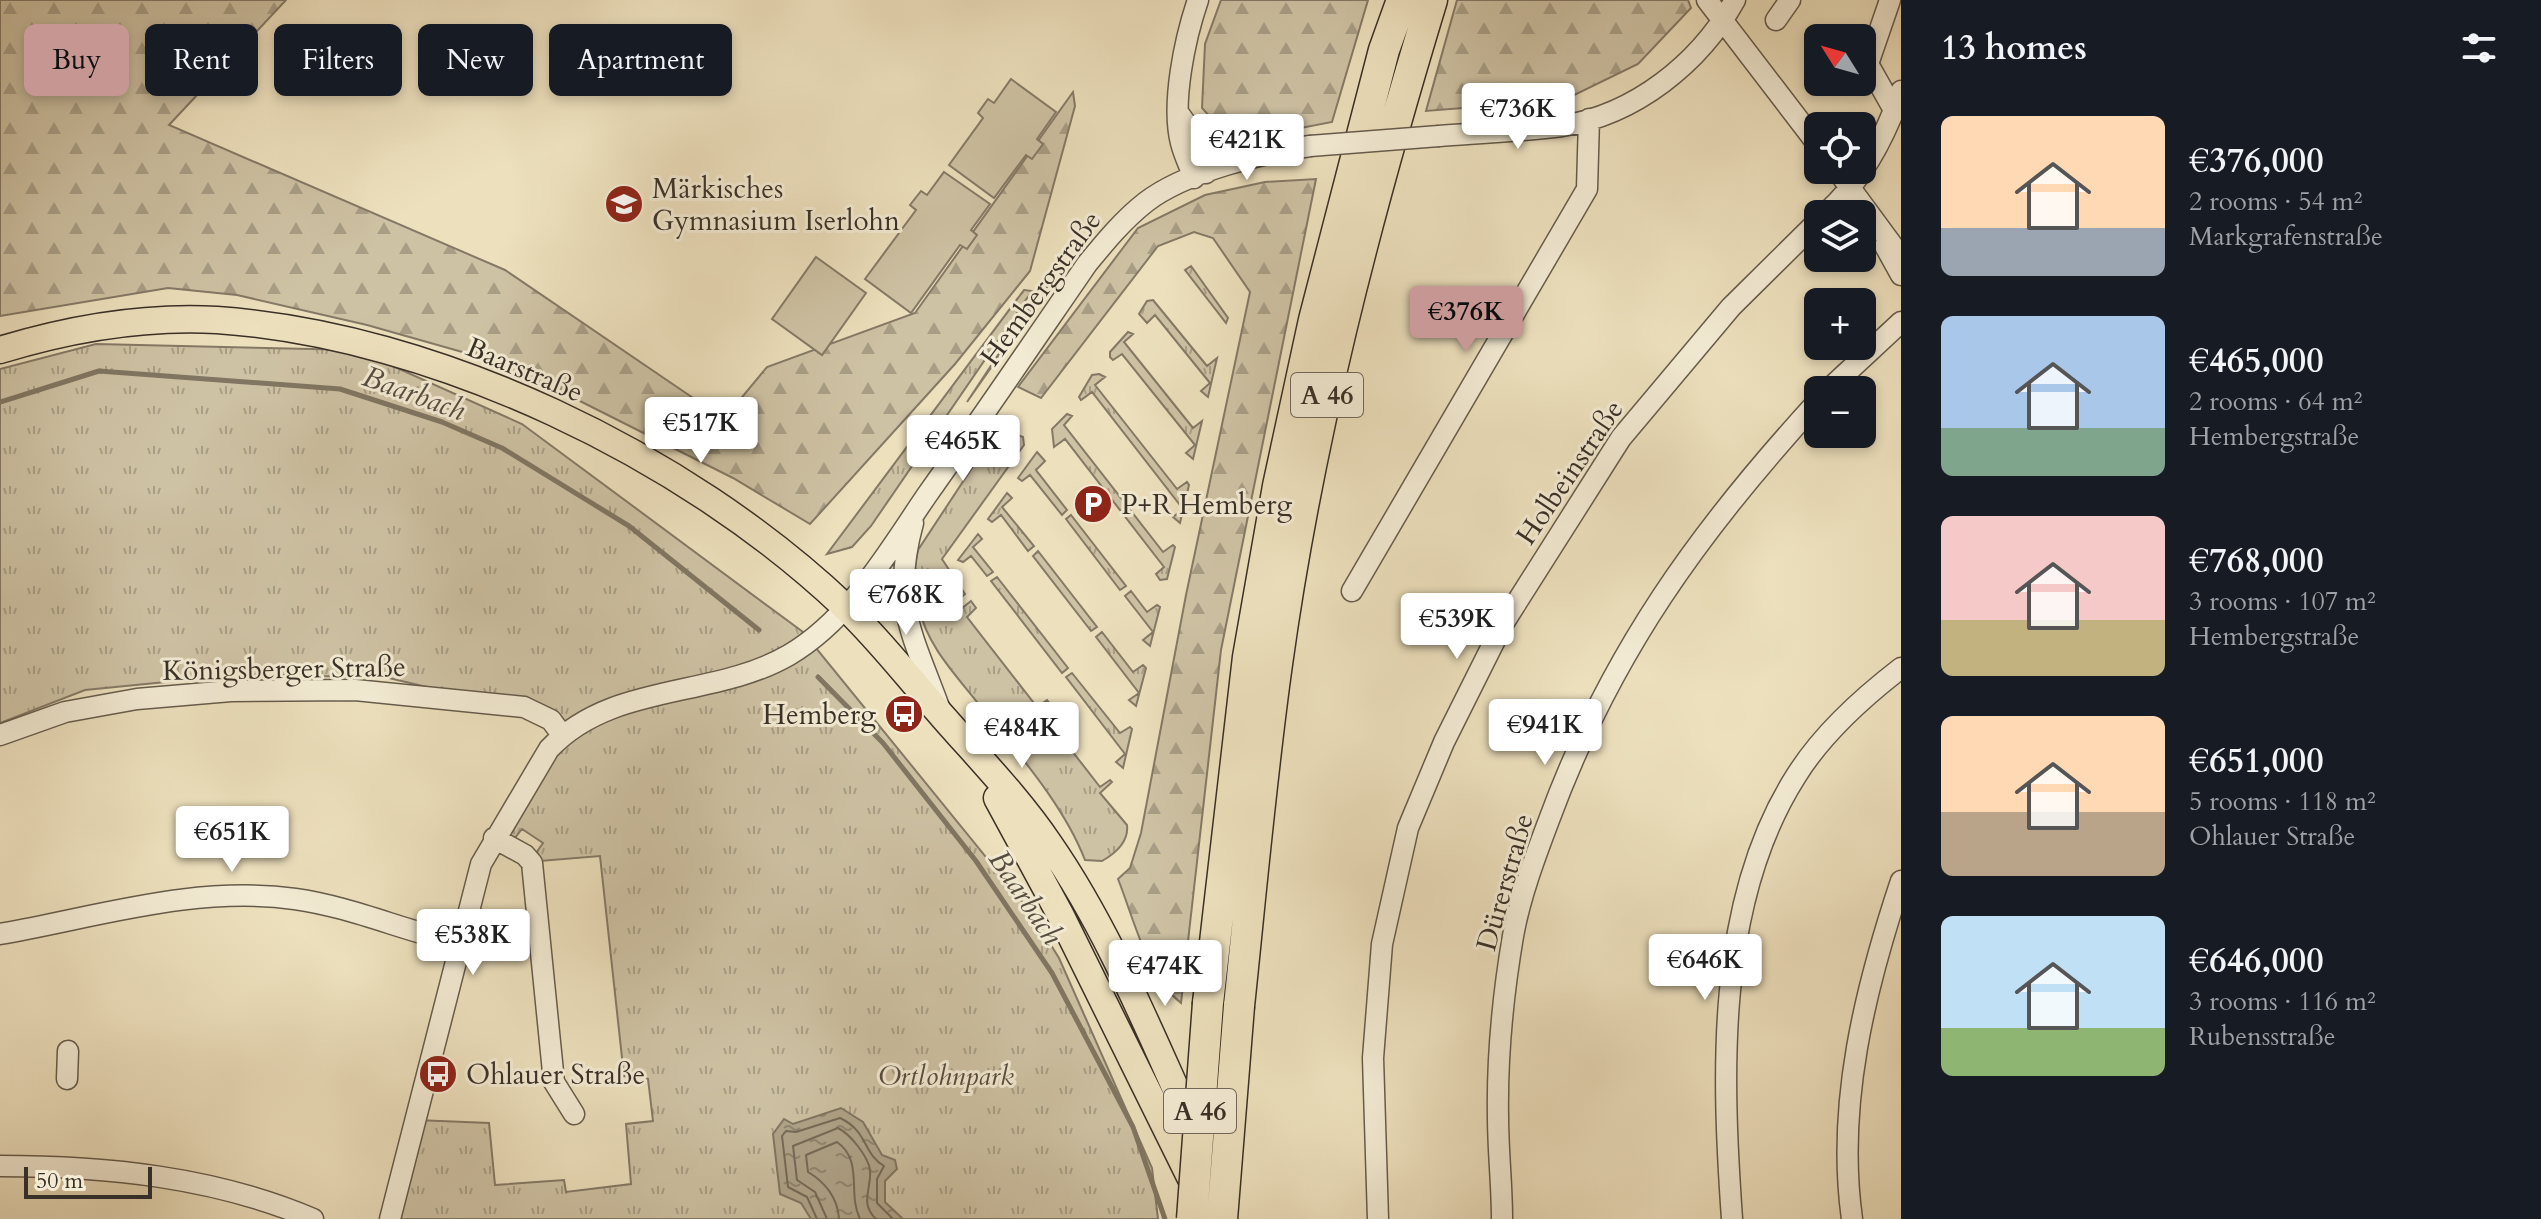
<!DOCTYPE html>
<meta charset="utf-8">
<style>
body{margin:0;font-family:Cardo,serif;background:#242831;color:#f1f3f6;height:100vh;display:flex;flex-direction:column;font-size:30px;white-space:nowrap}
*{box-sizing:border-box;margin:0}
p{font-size:26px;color:#9ea1a6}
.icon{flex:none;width:44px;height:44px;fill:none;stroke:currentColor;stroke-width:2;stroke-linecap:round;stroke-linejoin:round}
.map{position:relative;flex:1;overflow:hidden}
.sheet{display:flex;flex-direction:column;background:#171b24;width:640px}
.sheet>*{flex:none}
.top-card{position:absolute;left:24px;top:24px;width:760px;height:72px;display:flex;gap:16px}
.needle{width:52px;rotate:307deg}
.buttons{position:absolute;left:1804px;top:24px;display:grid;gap:16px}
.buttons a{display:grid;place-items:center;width:72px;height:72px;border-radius:12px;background:#171b24;box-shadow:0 4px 12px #0003;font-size:40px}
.scale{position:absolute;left:24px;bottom:20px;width:128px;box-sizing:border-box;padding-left:8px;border:4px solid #393027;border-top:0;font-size:22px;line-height:28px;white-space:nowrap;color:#393027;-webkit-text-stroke:6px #f3ebd4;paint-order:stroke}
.price{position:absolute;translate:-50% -68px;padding:0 18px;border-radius:8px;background:#fff;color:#222;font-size:26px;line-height:52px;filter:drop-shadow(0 2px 4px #0008)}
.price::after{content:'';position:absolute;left:50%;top:48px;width:24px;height:18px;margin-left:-12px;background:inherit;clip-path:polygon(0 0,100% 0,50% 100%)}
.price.selected{background:#c59692;color:#111}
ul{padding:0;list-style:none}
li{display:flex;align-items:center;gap:24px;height:200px;padding:0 40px}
li span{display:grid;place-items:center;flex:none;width:224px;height:160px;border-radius:12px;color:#555}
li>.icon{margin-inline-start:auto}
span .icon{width:96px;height:96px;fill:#fffc;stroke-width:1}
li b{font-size:34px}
h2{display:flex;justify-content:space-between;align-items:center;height:96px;padding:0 40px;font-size:34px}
.chip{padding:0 28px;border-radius:12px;background:#171b24;box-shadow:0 4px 12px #0003;font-size:28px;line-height:72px}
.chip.selected{background:#c59692;color:#111}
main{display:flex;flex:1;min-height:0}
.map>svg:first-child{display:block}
</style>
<main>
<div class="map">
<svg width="1901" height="1219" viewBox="0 0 1901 1219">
<defs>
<pattern id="grass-tufts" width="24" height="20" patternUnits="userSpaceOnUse" patternTransform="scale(2)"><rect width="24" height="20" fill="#cec2a4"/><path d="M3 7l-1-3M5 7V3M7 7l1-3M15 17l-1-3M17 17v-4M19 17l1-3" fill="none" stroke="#a89e86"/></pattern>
<pattern id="forest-firs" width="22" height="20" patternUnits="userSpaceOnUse" patternTransform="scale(2)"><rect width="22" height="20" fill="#cec2a4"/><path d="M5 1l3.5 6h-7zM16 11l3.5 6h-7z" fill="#a89e86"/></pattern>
<pattern id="water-ripples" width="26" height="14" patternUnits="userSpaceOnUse" patternTransform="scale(2)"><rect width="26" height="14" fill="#b0a48a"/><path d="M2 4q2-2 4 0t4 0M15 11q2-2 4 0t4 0" fill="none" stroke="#908671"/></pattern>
</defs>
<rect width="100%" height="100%" fill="#ede0bd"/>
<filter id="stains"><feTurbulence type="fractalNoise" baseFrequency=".0025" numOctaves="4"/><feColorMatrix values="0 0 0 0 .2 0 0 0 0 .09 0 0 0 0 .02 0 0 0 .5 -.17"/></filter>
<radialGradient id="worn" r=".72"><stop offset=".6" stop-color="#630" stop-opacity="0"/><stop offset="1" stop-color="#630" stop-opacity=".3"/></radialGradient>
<!-- grass -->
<path fill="url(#grass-tufts)" stroke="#847966" stroke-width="2" d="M1191,266L1228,318L1226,323L1185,270Z
M1050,283L967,402L1045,284Z
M1024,290L1032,291L871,526L852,547L827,554Z
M1153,300L1207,366L1217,358L1208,397L1201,391L1210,383L1155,315L1147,323L1139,314L1147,301Z
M1128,332L1133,334L1124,342L1193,428L1202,421L1193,459L1186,453L1195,445L1122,354L1113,360L1110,357V352Z
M96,344L357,350L522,424L803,632L1029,910L1059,958L1152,1168L1158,1219H392L416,1120L489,1123L495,1185L564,1180L566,1192L631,1184L626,1124L653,1121L648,1079L624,1076L600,856L540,861L536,853L543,843L522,829L514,839L504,830L561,738L523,710L389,678L247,674L85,690L0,723V369Z
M1099,374L1105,377L1095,385L1177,489L1187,482L1189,485L1180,523L1173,517L1183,509L1092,392L1081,400L1079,397L1092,375Z
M1067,414L1072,416L1064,425L1163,552L1173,545L1175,547L1167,579L1160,580L1156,574L1164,567L1065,439L1054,447L1052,429Z
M1009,432L1023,437L1024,445L942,559L965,594L950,607L917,598L914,571L918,550L993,436Z
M1037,452L1045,461L1036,470L1067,510L1062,515L1030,475L1022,481L1018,478Z
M1007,493L1012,498L1002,507L1034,546L1028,551L1001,515L992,522L988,519Z
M1071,515L1126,586L1120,590L1066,519Z
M978,534L982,539L973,547L993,572L987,576L971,556L963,562L958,560Z
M1038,551L1097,627L1091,631L1033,556Z
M997,577L1068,668L1062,673L991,581Z
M1131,591L1147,612L1157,605L1160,607L1150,646L1143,640L1153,632L1125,596Z
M971,601L976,608L967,617L1037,707L1047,700L1067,724L1058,733L1100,787L1110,780L1112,782L1100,793L1127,825C1129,842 1116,853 1102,861L1085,860C1063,803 1015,750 977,702C954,673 927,645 919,608L950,618Z
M1102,632L1133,672L1143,665L1146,668L1136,706L1129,700L1139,693L1096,637Z
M1072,673L1120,733L1130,727L1132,729L1123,768L1116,762L1125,754L1066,677Z"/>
<!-- forest -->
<path fill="url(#forest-firs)" stroke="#847966" stroke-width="2" d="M0,0H286L169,125L505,270L724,419L767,367L915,313L1073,92L1075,106L1030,271L955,364L810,524L733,478L564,393L487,359L367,325L237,295L168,288L0,316Z
M1221,0H1368L1332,122L1270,134L1220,128L1202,108L1205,44Z
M1457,0H1688L1691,8L1638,64L1564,100L1426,111Z
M1316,179L1221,650L1181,1003C1146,975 1134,919 1118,879L1130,868L1141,833L1186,595L1250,292L1213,238L1194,232L1158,246L1041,398L1018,387L1138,228L1205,195L1265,182Z"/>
<!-- pitch -->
<path fill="#cec2a4" stroke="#847966" stroke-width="2" d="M1011,79L1056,112L1037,139L1043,144L1032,159L1026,155L994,198L949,165L983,118L978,113L988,99L994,103Z
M944,172L990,204L971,230L977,235L967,249L960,245L911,313L865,279L916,210L910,205L921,191L927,195Z
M816,257L866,293L822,355L772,319Z"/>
<!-- water -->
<path fill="url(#water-ripples)" stroke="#807662" stroke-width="2" d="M841,1108L863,1122L882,1155L895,1160L897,1169L885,1181V1202L903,1219H811L801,1203L780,1194L773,1134L784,1119L793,1124Z"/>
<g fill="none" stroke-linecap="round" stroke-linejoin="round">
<!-- shore -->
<path stroke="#746a58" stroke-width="2" d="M817,1219L807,1197L788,1187L782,1136L786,1131L796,1132L840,1118C868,1131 863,1154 884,1166L877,1179V1203L893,1219
M827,1219L815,1192L797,1180L793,1146L838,1128C850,1134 868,1156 870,1170C872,1188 859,1203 876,1219
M839,1219C838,1198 825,1182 808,1172L806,1155L837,1142C864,1161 847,1193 860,1219"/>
<!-- stream -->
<path stroke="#807662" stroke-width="5" d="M0,402L99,371L340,389L442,422L502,448L629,526L759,630
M818,677L883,743L976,861L1052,973L1133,1127L1165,1219"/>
<!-- minor casing -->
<g stroke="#665c4c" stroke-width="23">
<path id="minor" d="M1707,0L1818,145
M1890,0L1868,64L1894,110
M1776,20L1790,0
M1180,115L1194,135L1206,173
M1439,136C1480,133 1522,131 1562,126C1635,115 1700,63 1735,0
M1837,170L1901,257
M1194,178C1190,167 1184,155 1181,143C1171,103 1185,38 1198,0
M1825,214C1862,181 1885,138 1901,91
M1885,246L1901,275
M1828,390L1901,322
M913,523C891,604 912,633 939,707
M1352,591L1587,189L1589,119
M0,735L65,712L137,699L231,691L355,690L524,707L551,720L562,735
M494,838L525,855L532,863L554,1082L574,1114
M0,934C97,917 195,885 295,899C352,907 404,931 459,943
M67,1079L68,1051
M0,1166C105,1166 215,1177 313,1219
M390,1219L481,864L549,749C612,682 713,699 789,655C850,619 888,552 927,495C981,419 1034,341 1087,264C1105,242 1123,220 1146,202C1185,172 1262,153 1310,146
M1378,1219L1373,1058L1382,944L1408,828L1444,742L1503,624L1621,438L1731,307L1818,221
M1502,1219C1502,1185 1498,1151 1498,1116C1497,1056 1503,995 1513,936C1520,897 1535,857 1549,820C1610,654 1699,531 1818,401
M1732,1219C1722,1076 1715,903 1796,776C1822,734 1862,698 1901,668
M1852,1219C1836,1105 1865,989 1901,881"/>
</g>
<!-- major casing -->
<g stroke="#393027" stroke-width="29">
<path id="major" d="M0,350C69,329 145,316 217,320C436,335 686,456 844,606C880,640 911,681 944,718C980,759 1019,799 1050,845C1112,935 1153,1041 1199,1140
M997,798L1061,916L1197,1191"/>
</g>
<!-- highway casing -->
<g stroke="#393027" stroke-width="33">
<path id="highway" d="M1208,1003L1248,657L1278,486L1314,320L1384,50L1402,0
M1239,1006C1251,892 1261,778 1277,664C1308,439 1366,217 1432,0"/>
</g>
<!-- minor -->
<use href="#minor" stroke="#f3ebd4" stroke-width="20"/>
<!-- major -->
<use href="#major" stroke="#ede0bd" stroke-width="26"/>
<!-- highway -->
<use href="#highway" stroke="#ede0bd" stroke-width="30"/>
<!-- minor-bridge casing -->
<g stroke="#665c4c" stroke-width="23" stroke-linecap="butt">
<path id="minor-bridge" d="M1310,146L1439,136"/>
</g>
<!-- highway-bridge casing -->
<g stroke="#393027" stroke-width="33" stroke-linecap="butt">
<path id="highway-bridge" d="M1192,1219L1208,1003
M1222,1219L1239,1006"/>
</g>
<!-- minor-bridge -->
<use href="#minor-bridge" stroke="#f3ebd4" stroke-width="20"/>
<!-- highway-bridge -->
<use href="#highway-bridge" stroke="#ede0bd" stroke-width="30"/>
</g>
<!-- icons -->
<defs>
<g id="school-disc" transform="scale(2)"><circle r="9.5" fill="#8f2418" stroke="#f3ebd4"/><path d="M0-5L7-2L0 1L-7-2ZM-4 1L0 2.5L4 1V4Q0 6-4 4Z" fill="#fff"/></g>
<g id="parking-disc" transform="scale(2)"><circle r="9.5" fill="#8f2418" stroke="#f3ebd4"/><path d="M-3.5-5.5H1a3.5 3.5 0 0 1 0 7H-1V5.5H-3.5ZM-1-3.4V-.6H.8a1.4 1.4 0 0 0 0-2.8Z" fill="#fff"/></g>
<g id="bus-disc" transform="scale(2)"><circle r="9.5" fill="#8f2418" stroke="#f3ebd4"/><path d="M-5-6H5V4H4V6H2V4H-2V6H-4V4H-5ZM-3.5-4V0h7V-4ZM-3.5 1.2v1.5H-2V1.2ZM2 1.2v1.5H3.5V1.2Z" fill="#fff"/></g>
</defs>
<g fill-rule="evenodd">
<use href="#school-disc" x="624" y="204"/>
<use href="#parking-disc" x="1093" y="504"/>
<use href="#bus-disc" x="904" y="714"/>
<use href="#bus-disc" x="438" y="1074"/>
</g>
<g text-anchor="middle" stroke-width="6" stroke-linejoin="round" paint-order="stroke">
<!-- shield labels -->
<g fill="#f3ebd4" stroke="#71685b" stroke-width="2">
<rect x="1291" y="373" width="72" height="44" rx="6"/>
<rect x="1164" y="1089" width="72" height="44" rx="6"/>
</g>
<g font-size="26" font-weight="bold" fill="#393027">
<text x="1327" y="404">A 46</text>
<text x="1200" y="1120">A 46</text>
</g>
<!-- poi labels -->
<g font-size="28" fill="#393027" stroke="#f3ebd4" text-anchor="start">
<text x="652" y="198">Märkisches<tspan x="652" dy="32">Gymnasium Iserlohn</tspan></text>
<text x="1121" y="514">P+R Hemberg</text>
<text x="876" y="724" text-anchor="end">Hemberg</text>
<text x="466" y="1084">Ohlauer Straße</text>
</g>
<!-- street labels -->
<g font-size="28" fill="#393027" stroke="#f3ebd4">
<text transform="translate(1040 288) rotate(-54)" y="10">Hembergstraße</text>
<text transform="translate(525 369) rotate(23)" y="10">Baarstraße</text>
<text transform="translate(1569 472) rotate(-56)" y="10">Holbeinstraße</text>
<text transform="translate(284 668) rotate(-1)" y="10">Königsberger Straße</text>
<text transform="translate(1504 882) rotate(-74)" y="10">Dürerstraße</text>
</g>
<!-- park labels -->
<g font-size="28" font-style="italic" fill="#574d40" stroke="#f3ebd4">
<text x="946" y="1085">Ortlohnpark</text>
</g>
<!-- water labels -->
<g font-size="30" font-style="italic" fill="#574d40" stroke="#f3ebd4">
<text transform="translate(414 393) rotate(20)" y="10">Baarbach</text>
<text transform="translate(1026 897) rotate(56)" y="10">Baarbach</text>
</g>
</g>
<rect width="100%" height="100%" filter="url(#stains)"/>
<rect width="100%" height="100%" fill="url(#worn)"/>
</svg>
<div class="buttons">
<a><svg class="needle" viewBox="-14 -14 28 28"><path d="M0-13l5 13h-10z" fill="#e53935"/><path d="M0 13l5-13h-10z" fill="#9ea1a6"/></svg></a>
<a><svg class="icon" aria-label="locate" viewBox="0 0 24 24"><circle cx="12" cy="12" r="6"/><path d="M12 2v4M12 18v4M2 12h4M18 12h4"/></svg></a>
<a><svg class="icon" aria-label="layers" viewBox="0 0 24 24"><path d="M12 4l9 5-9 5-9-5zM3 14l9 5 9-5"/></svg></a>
<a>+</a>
<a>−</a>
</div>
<div class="scale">50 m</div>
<b class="price" style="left:1518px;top:151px">€736K</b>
<b class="price" style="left:1247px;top:182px">€421K</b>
<b class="price selected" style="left:1466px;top:354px">€376K</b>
<b class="price" style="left:701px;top:465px">€517K</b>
<b class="price" style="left:963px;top:483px">€465K</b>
<b class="price" style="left:906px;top:637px">€768K</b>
<b class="price" style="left:1457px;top:661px">€539K</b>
<b class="price" style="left:1545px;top:767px">€941K</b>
<b class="price" style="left:1022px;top:770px">€484K</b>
<b class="price" style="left:232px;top:874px">€651K</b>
<b class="price" style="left:473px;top:977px">€538K</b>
<b class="price" style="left:1705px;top:1002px">€646K</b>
<b class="price" style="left:1165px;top:1008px">€474K</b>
<div class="top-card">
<a class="chip selected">Buy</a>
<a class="chip">Rent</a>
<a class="chip">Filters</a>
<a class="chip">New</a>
<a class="chip">Apartment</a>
</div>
</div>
<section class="sheet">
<h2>13 homes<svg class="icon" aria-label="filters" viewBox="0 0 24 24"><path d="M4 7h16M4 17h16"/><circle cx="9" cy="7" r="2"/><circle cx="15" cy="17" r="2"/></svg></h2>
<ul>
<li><span style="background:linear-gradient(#ffd9b3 70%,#9aa5b1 0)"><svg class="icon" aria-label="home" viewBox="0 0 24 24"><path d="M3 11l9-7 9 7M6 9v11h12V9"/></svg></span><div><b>€376,000</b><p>2 rooms · 54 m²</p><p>Markgrafenstraße</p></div></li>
<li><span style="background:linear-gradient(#a9c7e8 70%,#7fa58c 0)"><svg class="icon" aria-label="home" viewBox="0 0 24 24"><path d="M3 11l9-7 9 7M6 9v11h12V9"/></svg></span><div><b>€465,000</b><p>2 rooms · 64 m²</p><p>Hembergstraße</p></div></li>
<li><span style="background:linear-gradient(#f6c9c9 65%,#c2b280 0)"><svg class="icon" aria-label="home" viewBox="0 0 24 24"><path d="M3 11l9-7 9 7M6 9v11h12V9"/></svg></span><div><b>€768,000</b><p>3 rooms · 107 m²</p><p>Hembergstraße</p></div></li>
<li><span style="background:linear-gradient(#ffd9b3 60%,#b9a48a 0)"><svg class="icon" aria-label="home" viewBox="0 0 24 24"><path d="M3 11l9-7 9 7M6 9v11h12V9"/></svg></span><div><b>€651,000</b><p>5 rooms · 118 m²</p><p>Ohlauer Straße</p></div></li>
<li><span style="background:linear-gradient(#bfe0f5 70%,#8fb573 0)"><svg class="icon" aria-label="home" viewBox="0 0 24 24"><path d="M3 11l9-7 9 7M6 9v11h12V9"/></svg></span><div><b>€646,000</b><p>3 rooms · 116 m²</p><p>Rubensstraße</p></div></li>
</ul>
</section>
</main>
